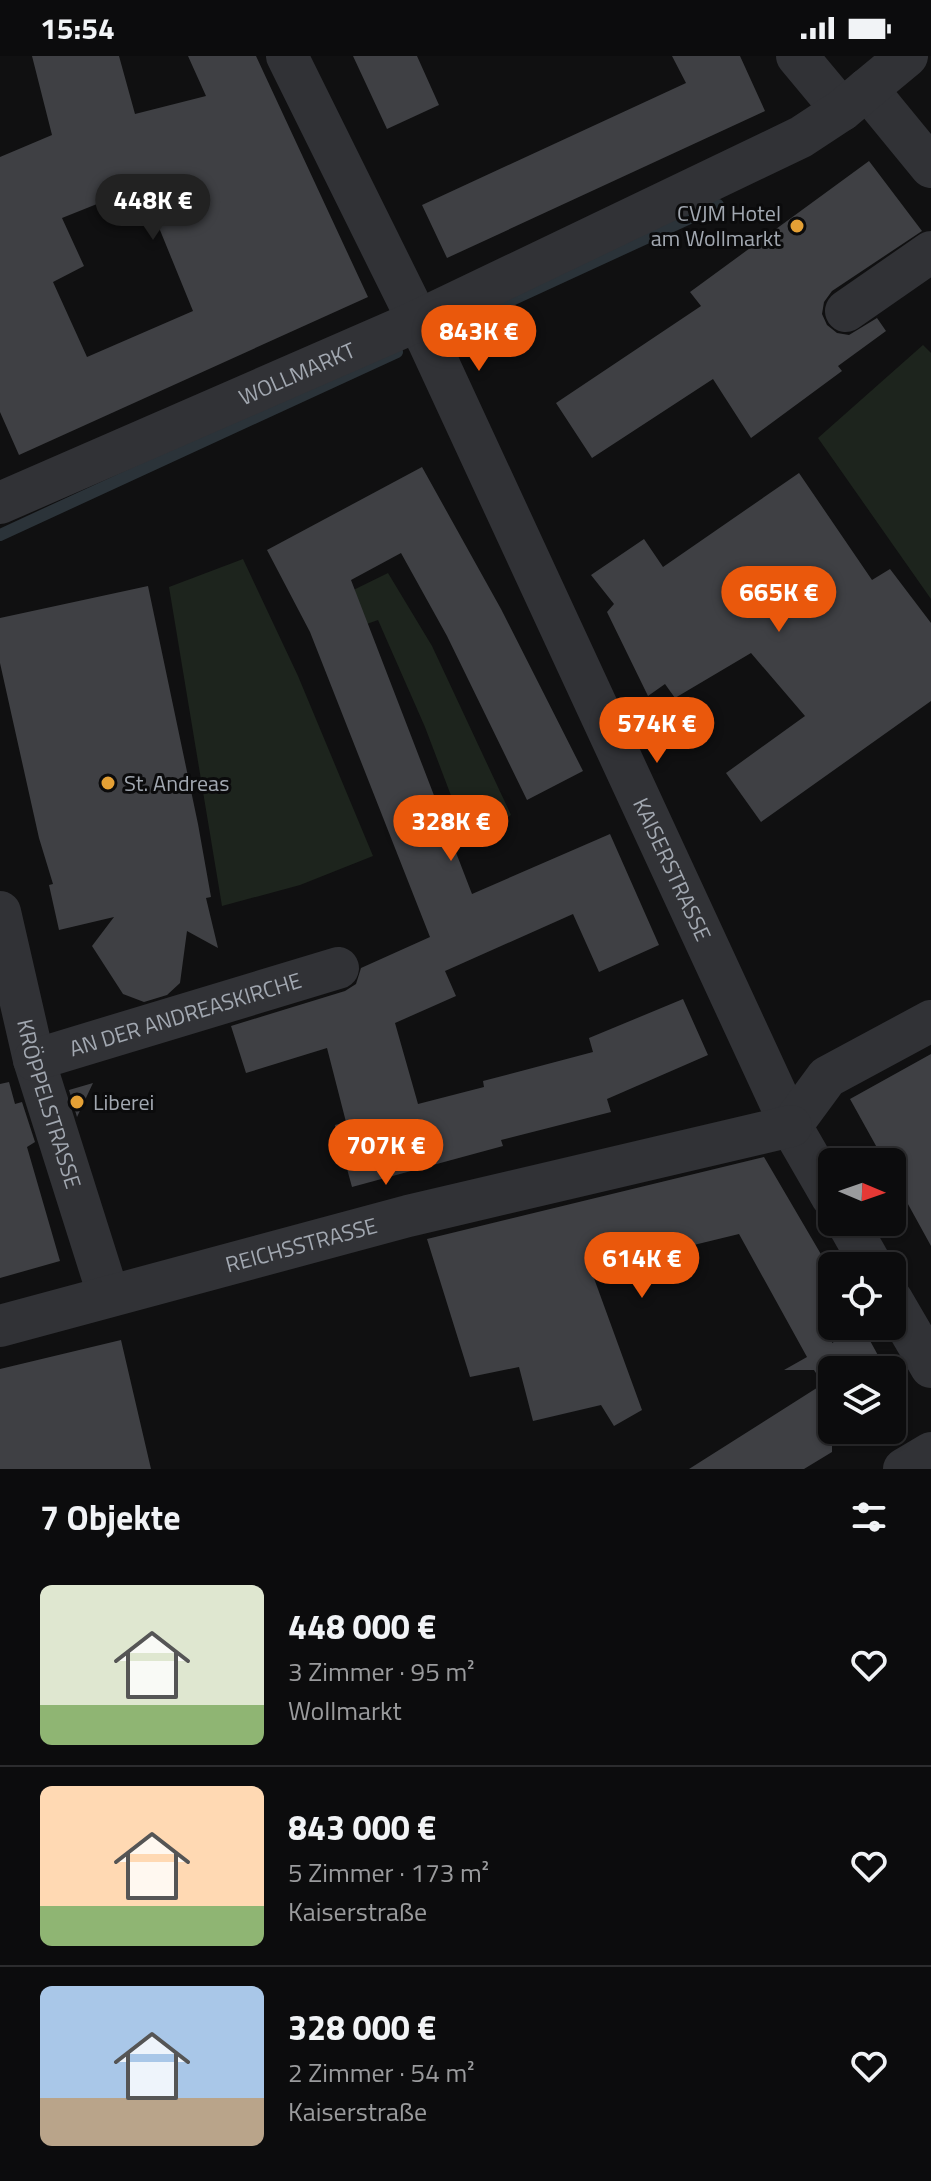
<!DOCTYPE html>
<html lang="de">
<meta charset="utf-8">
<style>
body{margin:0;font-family:"Titillium Web",sans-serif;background:#151516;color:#f1f3f6;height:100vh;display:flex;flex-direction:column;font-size:30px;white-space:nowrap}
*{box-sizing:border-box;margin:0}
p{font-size:26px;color:#9a9b9d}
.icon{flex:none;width:44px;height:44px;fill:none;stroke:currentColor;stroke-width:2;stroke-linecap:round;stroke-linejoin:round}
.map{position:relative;height:1413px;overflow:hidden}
.panel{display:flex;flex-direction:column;background:#0c0c0d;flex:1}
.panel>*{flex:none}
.needle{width:52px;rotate:92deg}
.controls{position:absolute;left:818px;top:1092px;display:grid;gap:16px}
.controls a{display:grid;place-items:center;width:88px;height:88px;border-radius:12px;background:#0c0c0d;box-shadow:0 2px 6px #0004,0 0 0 2px #2c2c2e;font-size:40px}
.price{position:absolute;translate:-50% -68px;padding:0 18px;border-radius:28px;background:#ea580c;color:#fff;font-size:26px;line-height:52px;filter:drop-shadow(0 2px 4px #0008)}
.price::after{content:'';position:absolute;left:50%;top:48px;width:24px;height:18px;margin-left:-12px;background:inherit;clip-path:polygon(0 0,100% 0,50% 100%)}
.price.current{background:#222;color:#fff}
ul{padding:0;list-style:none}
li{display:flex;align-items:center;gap:24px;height:200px;padding:0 40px}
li+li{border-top:2px solid #2c2c2e}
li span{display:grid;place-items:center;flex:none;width:224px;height:160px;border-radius:12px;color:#555}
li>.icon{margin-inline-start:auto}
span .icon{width:96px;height:96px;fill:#fffc;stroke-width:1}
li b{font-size:34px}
h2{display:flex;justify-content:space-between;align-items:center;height:96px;padding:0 40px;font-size:34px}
.status{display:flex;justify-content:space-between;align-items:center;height:56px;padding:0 40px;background:#0c0c0d;direction:ltr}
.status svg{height:22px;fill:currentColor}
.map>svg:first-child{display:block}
</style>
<div class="status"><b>15:54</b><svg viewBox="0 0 49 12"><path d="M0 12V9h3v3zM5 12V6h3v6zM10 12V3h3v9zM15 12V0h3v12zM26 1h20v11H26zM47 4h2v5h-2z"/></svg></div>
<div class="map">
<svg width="931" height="1413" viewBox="0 0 931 1413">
<rect width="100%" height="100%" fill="#101011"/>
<!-- green -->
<path fill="#1d241d" d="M923,289L931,297V543L818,382Z
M243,503L298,620L373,800L300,829L222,850L169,531Z
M388,517L432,590L511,759L469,787L425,671L378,564L347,575L333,544Z"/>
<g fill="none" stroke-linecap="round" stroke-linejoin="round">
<!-- stream -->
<path stroke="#2b3339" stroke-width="12" d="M457,269L718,149
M0,479L397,296"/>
</g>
<!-- building -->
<path fill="#3f4044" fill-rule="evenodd" d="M32,0H119L135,58L206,40L188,0H256L368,241L19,399L0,356V101L52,79ZM142,130L193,255L87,301L53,226L84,210L62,162Z
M353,0H417L439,49L387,73Z
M672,0H740L765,55L447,202L422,149L686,27Z
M869,105L922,175L832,235L824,246L822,258L827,269L837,277L849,279L877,262L886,275L838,310L842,315L751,382L713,323L592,402L556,347L701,250L690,236Z
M422,411L501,553L583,715L527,744L447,580L401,497L351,524L472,838L610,778L659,889L599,916L573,858L445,915L456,940L395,967L418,1048L484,1031L483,1025L593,996L589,982L683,943L708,999L607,1043L611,1056L501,1084L503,1090L352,1131L335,1069L346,1066L327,992L246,1017L231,970L345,935L356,928L361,912L430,881L310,576L267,494Z
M799,417L872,524L890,513L931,567V645L761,766L726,717L805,660L751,597L675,642L665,628L648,640L607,556L614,548L591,519L644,483L663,511Z
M148,530L198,768L211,841L206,842L218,892L187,875L180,927L167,939L144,946L123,938L92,890L114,861L59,874L49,829L53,828L39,782L0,607V562Z
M931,998V1190L892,1119V1106H885L850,1043Z
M9,1026L15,1048L22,1046L35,1086L27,1091L60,1205L0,1222V1028Z
M93,1027L77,1061L69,1034Z
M764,1101L832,1217V1287L862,1270L886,1314H832V1396L804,1413H689L823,1328L814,1314H784L807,1301L739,1178L591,1214L642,1354L614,1370L601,1349L533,1365L519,1311L470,1321L427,1183Z
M121,1284L151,1413H0V1313Z"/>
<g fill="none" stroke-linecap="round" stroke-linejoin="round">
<!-- minor -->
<g stroke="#313236" stroke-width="42">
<path id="s1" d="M287,0L429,287L791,1070L832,1141"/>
<path d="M797,0L842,54"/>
<path d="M867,33L931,111"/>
<path d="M846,255L931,196"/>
<path id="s2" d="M0,447L415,266L801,81L842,54L907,0"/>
<path id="s3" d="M0,856L34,1004L108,1238"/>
<path id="s4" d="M34,1004L338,912"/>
<path d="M791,1070L827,1021L931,965"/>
<path d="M847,1166L872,1210"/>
<path d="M892,1244L931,1311"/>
<path id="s5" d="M0,1270L408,1160L791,1070"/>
<path d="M904,1413L931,1397"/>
</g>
</g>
<!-- markers -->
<g fill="#e4a035" stroke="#0b0b0c" stroke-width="3">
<circle cx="797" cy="170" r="8"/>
<circle cx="108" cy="727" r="8"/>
<circle cx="77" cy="1046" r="8"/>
</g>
<g text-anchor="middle" stroke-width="6" stroke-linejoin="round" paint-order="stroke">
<!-- poi labels -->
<g font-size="22" fill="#a2a8b1" stroke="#0b0b0c" text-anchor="start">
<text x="781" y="165" text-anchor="end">CVJM Hotel<tspan x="781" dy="25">am Wollmarkt</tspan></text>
<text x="124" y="735">St. Andreas</text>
<text x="93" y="1054">Liberei</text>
</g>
<!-- street labels -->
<g font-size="22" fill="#a2a8b1" stroke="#0b0b0c">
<text dy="8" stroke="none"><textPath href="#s2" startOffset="324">WOLLMARKT</textPath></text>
<text dy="8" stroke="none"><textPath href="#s1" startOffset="900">KAISERSTRASSE</textPath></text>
<text dy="8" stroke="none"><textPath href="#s4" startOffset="158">AN DER ANDREASKIRCHE</textPath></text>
<text dy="8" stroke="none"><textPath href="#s3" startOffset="198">KRÖPPELSTRASSE</textPath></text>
<text dy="8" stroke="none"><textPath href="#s5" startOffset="312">REICHSSTRASSE</textPath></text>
</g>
</g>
</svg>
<div class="controls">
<a><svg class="needle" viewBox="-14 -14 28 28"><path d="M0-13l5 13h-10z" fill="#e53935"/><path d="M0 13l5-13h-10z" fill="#9a9b9d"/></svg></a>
<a><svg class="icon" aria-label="locate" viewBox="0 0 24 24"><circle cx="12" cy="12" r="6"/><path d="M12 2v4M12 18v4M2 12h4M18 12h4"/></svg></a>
<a><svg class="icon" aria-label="layers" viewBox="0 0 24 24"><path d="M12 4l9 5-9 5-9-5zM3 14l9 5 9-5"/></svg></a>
</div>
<b class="price current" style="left:153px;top:186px">448K €</b>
<b class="price" style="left:479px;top:317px">843K €</b>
<b class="price" style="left:779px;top:578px">665K €</b>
<b class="price" style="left:657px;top:709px">574K €</b>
<b class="price" style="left:451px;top:807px">328K €</b>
<b class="price" style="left:386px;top:1131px">707K €</b>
<b class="price" style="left:642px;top:1244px">614K €</b>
</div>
<section class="panel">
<h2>7 Objekte<svg class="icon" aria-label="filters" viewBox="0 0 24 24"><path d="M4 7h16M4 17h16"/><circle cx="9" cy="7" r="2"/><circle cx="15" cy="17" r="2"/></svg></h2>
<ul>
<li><span style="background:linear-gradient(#dfe7d0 75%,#8fb573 0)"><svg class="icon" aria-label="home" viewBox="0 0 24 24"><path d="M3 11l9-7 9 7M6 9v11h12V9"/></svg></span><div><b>448 000 €</b><p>3 Zimmer · 95 m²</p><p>Wollmarkt</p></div><svg class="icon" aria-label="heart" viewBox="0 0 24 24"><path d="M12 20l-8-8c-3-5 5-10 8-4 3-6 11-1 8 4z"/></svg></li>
<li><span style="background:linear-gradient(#ffd9b3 75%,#8fb573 0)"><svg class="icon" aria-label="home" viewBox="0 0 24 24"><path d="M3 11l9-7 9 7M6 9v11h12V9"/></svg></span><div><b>843 000 €</b><p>5 Zimmer · 173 m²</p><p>Kaiserstraße</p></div><svg class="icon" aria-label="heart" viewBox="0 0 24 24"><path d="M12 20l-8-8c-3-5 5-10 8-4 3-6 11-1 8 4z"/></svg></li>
<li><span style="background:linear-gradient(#a9c7e8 70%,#b9a48a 0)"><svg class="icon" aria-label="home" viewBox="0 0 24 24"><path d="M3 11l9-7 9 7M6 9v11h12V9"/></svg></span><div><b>328 000 €</b><p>2 Zimmer · 54 m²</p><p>Kaiserstraße</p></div><svg class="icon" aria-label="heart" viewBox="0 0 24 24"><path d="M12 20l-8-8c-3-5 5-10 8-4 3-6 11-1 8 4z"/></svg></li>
</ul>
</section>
